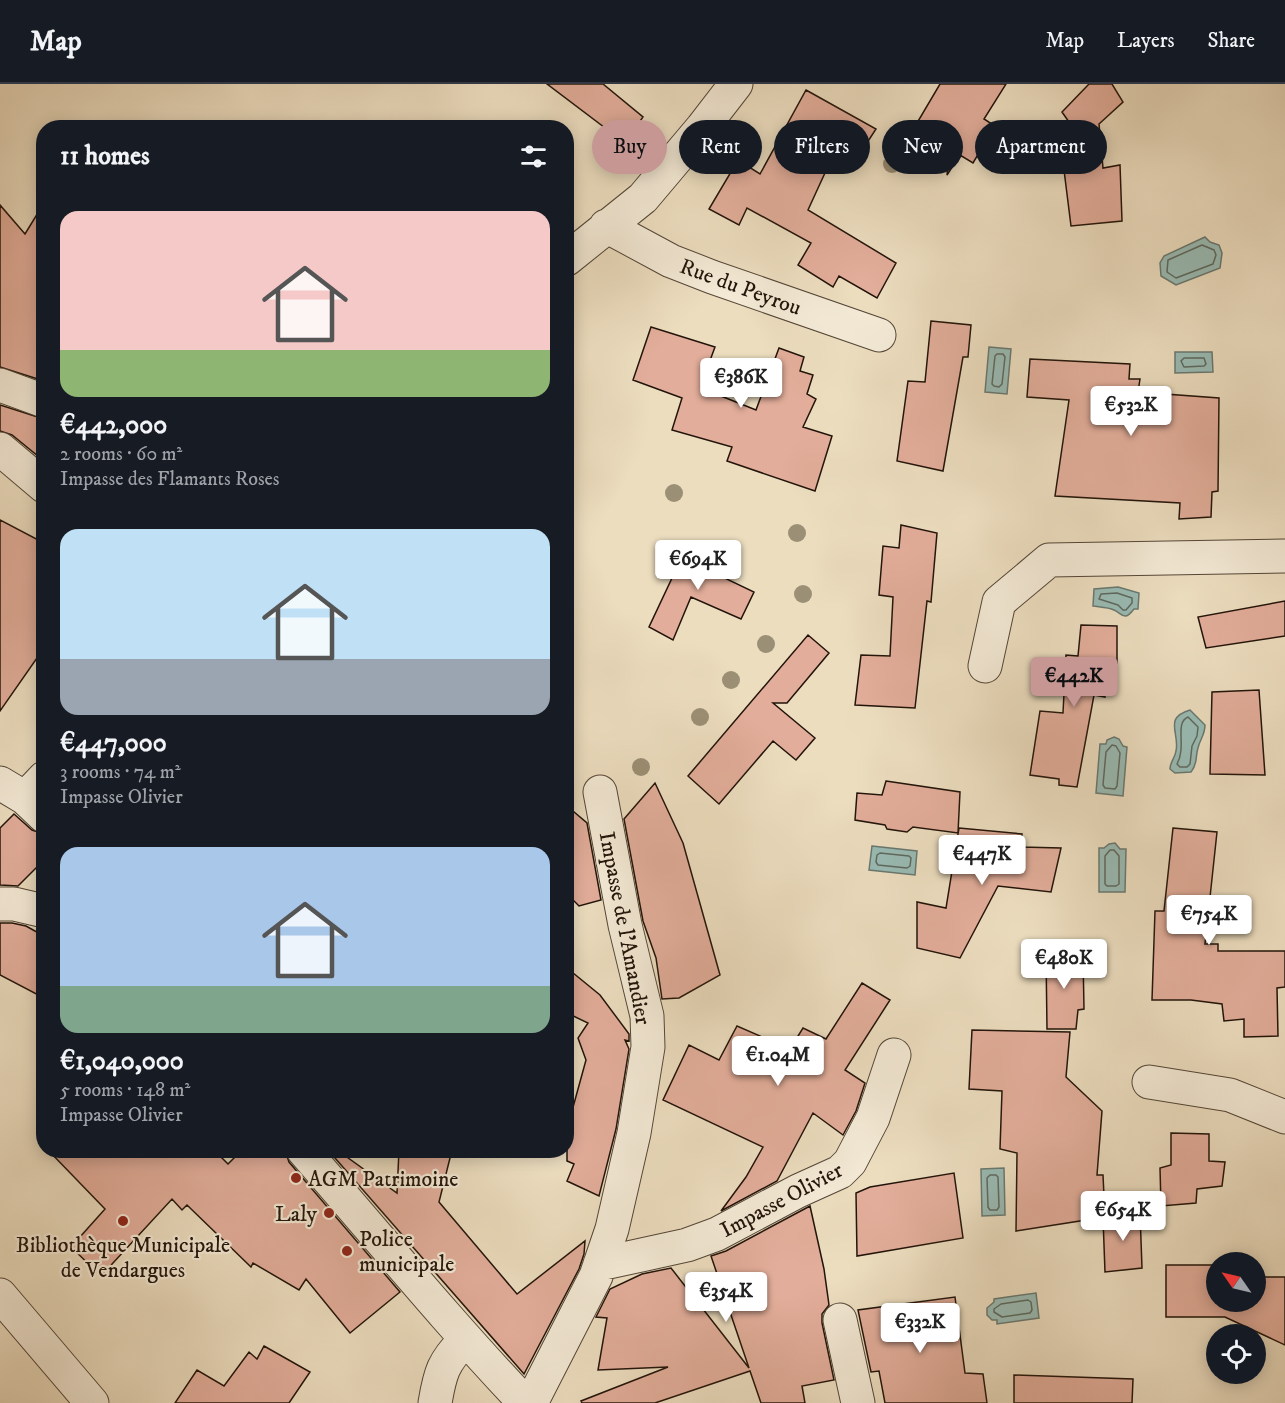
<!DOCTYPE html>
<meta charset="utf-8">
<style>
body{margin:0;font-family:"IM FELL DW Pica",serif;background:#242831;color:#f1f3f6;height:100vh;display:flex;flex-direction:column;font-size:22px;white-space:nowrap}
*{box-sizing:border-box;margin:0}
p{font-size:20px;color:#9ea1a6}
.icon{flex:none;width:33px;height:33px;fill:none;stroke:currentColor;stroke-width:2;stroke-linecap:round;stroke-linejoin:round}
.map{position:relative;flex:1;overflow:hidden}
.side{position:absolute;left:36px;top:36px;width:538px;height:1038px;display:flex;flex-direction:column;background:#171b24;border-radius:24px;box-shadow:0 3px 15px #0003}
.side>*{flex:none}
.top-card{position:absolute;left:592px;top:36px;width:570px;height:54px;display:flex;gap:12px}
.needle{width:39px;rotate:304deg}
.buttons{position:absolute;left:1206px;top:1168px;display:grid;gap:12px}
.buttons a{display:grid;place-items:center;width:60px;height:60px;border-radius:50%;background:#171b24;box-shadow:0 3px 15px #0003;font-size:30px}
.price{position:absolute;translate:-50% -51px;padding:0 14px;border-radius:6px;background:#fff;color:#222;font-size:20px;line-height:39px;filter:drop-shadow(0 2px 3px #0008)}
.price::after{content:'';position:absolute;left:50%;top:36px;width:18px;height:14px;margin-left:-9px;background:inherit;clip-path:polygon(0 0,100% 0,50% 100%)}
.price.active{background:#c59692;color:#111}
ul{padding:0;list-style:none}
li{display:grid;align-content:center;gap:12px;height:318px;padding:0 24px}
li span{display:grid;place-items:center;height:186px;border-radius:18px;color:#555}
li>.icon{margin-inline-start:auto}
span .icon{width:108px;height:108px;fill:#fffc;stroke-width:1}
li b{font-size:26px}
h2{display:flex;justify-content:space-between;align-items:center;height:72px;padding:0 24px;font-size:26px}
.pill{padding:0 21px;border-radius:27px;background:#171b24;box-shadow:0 3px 15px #0003;font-size:21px;line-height:54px}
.pill.active{background:#c59692;color:#111}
header{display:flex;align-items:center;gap:36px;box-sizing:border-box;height:84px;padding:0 30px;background:#171b24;border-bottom:2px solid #363941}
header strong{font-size:28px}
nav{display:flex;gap:33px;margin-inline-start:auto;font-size:21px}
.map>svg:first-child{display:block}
</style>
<header>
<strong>Map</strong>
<nav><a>Map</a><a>Layers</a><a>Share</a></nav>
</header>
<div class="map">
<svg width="1285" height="1319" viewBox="0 0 1285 1319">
<rect width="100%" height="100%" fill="#ecddbf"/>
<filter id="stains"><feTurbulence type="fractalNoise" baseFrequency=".00333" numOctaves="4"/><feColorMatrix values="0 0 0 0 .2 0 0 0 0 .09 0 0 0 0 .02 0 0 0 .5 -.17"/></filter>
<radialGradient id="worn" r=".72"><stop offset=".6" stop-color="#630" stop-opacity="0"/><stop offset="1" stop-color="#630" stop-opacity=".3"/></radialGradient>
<!-- water -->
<path fill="#99bbb4" stroke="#697870" stroke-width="1.5" d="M1205,153L1210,158L1219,161L1222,169L1220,184L1176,201L1161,192L1160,179L1164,172Z
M989,263L1011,265L1007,310L985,308Z
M1175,268H1212L1213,288L1175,289Z
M1118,503L1139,509L1138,525H1134C1124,538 1123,530 1114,526C1108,523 1099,523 1093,522L1094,505Z
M1190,626L1205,641C1205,651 1200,655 1198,664C1195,673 1198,680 1191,688L1175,689L1170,685C1170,678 1175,674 1176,667C1180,649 1163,634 1190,626Z
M1114,653L1119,655L1123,662L1127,663L1123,712L1096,709L1100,660H1106L1107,656Z
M1115,759L1120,765H1126L1125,808H1099V764H1104L1109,760Z
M872,762L917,767L915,791L869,786Z
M1004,1084L1005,1131L982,1132L981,1085Z
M1036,1209L1039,1234L997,1240V1236H992L987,1231V1224L994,1218V1215Z"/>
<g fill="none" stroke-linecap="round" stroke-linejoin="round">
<!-- shore -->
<path stroke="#5e685f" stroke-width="1.5" d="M1202,161L1214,166L1216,171L1213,180L1176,194L1167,188L1168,176Z
M997,270H1003L1005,273L1002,300L999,303L994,302L992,300L995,272Z
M1184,274H1204L1206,280L1204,282L1184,283L1181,277Z
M1117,509L1132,514V519L1126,526H1123L1118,521L1099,515L1101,510Z
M1188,633L1198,643L1197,652L1192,662L1190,680L1187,683H1180L1177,680C1187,662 1174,639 1188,633Z
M1112,661L1116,662L1120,669L1117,702L1115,705L1105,704L1103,701L1106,668Z
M1110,766H1114L1119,772V800L1116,802H1107L1105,800V772Z
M880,769L909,772L911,774L910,782L907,784L878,781L876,778L877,771Z
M990,1091H996L998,1093L999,1123L997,1126H990L988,1123L987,1094Z
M1028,1216L1031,1218L1032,1226L1030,1229L1002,1233L994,1228V1225L1001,1220Z"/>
</g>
<!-- building -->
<path fill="#e2ad9a" stroke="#22140a" stroke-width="1.5" d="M547,0H603L643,33L625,59Z
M940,0H1006L984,35L995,42L973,79L960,71L947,91L950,65L914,44Z
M1089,0H1112L1123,18L1099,40L1103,84L1120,81L1122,137L1071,142L1062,70L1088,65L1062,28Z
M806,6L876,45L848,88L830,78L808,126L896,179L877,214L839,192L833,203L798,181L811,159L747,124L739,141L709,125L738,76L760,90Z
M44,119V297L0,283V121L25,150Z
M931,237L971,241L968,273H963L943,387L897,377L908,297L925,298Z
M651,243L715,263L705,290L711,291L706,306L756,326L779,264L804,273L800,287L813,291L807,310L816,315L803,343L832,352L815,407L727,377L732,363L672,346L682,314L633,296Z
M1030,275L1130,280L1129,295H1140L1138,308L1219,314L1218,407L1212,408L1211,433L1179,435L1180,419L1055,412L1069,316L1027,313Z
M0,321L44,335V377L12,351L0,347Z
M0,436L44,459V564L0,627Z
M901,441L937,449L931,518L927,517L915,624L855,621L861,571L890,572L893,513L879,511L883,462L899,464Z
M689,458L720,472L712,488L754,508L741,535L691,513L673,556L649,543Z
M1285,517V552L1206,564L1198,533Z
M1081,541L1117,542V579H1102L1105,613L1094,611L1077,703L1059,701V695L1030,691L1040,627L1063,629L1066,571L1078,572Z
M808,551L829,569L787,619H773L815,654L796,676L773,657L719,720L688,692Z
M1259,606L1265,691L1210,690L1212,608Z
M886,697L960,708L958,749L913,743L907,748L887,745L885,741L855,736L857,709L882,711Z
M655,699L683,759L720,891L679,914L662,915L656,874L643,837L624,735Z
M567,722L587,739L601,816L579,822L567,810Z
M14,730L32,746L44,750V776L18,802L0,801V744Z
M959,744L1022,750L1021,763L1061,764L1051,808L998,802L960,874L917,864V818L946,824Z
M1173,744L1217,748L1205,860H1218V867H1285V903L1277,904L1278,952L1244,953V935L1224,937L1222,920L1191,916H1152L1155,827H1164Z
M0,839H12L26,842L44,852V914L0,891Z
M1046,870L1083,871L1084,925L1078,926L1076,945H1047Z
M567,884L600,911L629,950V957L625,956L629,965L616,1045L599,1112L567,1097L574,1080L567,1077V1045L586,976L578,954L588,939L567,929Z
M862,899L890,916L845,986L865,999L856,1027L843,1051L813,1029L777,1097L721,1127L746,1093L763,1063L663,1016L689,961L719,976L737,942L790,965L803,944L826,955Z
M972,946L1070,948L1066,993L1102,1027L1097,1091H1103L1105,1133L1016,1147L1017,1069L1000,1065L1002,1007L969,1005Z
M1171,1049L1209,1050V1077L1225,1078L1222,1102L1197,1105L1196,1119L1161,1122L1160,1084L1171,1081Z
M48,1066H214L228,1080L242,1066H285L289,1078L400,1208L350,1249L306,1195L299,1206L253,1179L251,1183L187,1121L182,1126L172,1115L101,1192L71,1163L105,1125Z
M328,1066H337L397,1109L399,1066H452L439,1118L517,1210L585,1157L584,1170L579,1185L524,1290Z
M954,1089L963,1154L857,1172L856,1109L870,1103Z
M810,1122L824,1185L829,1221L822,1230V1239L834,1296L802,1302L805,1319H761L750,1287L655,1319H582L581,1317L668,1283L598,1286L607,1234L596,1233L610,1205L642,1190L671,1184L749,1284L711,1172L726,1167Z
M1140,1128L1142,1184L1105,1188L1103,1134Z
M1166,1181H1216V1218H1256V1193H1285V1261L1225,1233H1166Z
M955,1213L965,1289L983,1290L987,1319H885L879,1287L871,1288L858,1226Z
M264,1262L310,1288L289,1319H175L197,1286L224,1302L249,1268L257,1275Z
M1014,1291L1133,1295L1132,1319H1014Z"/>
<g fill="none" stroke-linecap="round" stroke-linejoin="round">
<!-- street casing -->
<g stroke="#544637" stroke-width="35">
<path id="street" d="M606,142L671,177L712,193L879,251
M567,175L643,114L702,44L736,0
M0,301L44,317
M0,365L44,402
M985,582L999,518L1049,476L1285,472
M0,699L25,714L44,732
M25,714L44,694
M0,820H14L44,827
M1149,998L1230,1011L1285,1033
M303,1066C377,1151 448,1238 525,1319
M600,1180L687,1161L717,1150L798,1107L840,1088L850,1078L873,1034L894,971
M0,1211L92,1319
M840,1236L858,1319
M435,1319C440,1289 443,1278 465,1256
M531,1319L596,1192L612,1145L634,1049L648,963L647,932L625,841L600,708"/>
</g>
<!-- street -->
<use href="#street" stroke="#f3e9d5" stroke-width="33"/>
</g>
<!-- trees -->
<g fill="#9b8f75">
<circle cx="892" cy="80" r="9"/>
<circle cx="674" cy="409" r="9"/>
<circle cx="797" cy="449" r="9"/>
<circle cx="803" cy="510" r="9"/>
<circle cx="766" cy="560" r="9"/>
<circle cx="731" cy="596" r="9"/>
<circle cx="700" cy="633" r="9"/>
<circle cx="641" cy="683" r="9"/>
</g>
<!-- markers -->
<g fill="#8f2418" stroke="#f3e9d5" stroke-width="2">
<circle cx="296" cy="1094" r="6"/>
<circle cx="329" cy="1129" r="6"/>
<circle cx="123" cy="1137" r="6"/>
<circle cx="347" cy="1167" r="6"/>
</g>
<g text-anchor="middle" stroke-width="4.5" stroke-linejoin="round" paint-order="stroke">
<!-- street labels -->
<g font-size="22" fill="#22140a" stroke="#f3e9d5">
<text transform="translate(741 202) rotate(20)" y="8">Rue du Peyrou</text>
<text transform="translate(626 844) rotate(79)" y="8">Impasse de l'Amandier</text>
<text transform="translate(781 1115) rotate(-28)" y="8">Impasse Olivier</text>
</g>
<!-- poi labels -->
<g font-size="22" fill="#22140a" stroke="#f3e9d5" text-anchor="start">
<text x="308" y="1102">AGM Patrimoine</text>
<text x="317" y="1137" text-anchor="end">Laly</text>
<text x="359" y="1162">Police<tspan x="359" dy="25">municipale</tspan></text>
<text x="123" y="1168" text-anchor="middle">Bibliothèque Municipale<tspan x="123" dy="25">de Vendargues</tspan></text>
</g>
</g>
<rect width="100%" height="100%" filter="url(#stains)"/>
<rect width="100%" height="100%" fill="url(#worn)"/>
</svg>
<div class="buttons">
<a><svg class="needle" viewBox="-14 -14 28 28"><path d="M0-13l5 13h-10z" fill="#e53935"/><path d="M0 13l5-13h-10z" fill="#9ea1a6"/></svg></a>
<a><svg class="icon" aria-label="locate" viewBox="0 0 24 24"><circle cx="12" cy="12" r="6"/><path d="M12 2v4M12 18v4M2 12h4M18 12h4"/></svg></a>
</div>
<b class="price" style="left:741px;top:325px">€386K</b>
<b class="price" style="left:1131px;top:353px">€532K</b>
<b class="price" style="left:698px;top:507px">€694K</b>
<b class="price active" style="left:1074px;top:624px">€442K</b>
<b class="price" style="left:982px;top:802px">€447K</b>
<b class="price" style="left:1209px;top:862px">€754K</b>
<b class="price" style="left:1064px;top:906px">€480K</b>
<b class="price" style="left:778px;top:1003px">€1.04M</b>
<b class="price" style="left:1123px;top:1158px">€654K</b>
<b class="price" style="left:726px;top:1239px">€354K</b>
<b class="price" style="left:920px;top:1270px">€332K</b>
<div class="top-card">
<a class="pill active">Buy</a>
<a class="pill">Rent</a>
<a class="pill">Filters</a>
<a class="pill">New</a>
<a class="pill">Apartment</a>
</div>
<section class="side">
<h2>11 homes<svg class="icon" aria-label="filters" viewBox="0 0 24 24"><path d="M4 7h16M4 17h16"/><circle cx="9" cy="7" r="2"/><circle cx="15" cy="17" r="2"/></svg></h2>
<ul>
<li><span style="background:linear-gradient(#f6c9c9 75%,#8fb573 0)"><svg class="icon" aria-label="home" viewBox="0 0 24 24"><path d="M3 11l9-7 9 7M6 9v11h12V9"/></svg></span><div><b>€442,000</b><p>2 rooms · 60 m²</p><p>Impasse des Flamants Roses</p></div></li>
<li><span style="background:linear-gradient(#bfe0f5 70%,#9aa5b1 0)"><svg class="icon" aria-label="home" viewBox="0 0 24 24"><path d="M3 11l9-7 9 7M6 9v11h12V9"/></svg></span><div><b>€447,000</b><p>3 rooms · 74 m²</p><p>Impasse Olivier</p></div></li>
<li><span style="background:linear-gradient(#a9c7e8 75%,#7fa58c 0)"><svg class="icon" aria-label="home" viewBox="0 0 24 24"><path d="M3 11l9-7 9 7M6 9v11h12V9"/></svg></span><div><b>€1,040,000</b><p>5 rooms · 148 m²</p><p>Impasse Olivier</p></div></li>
</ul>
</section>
</div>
